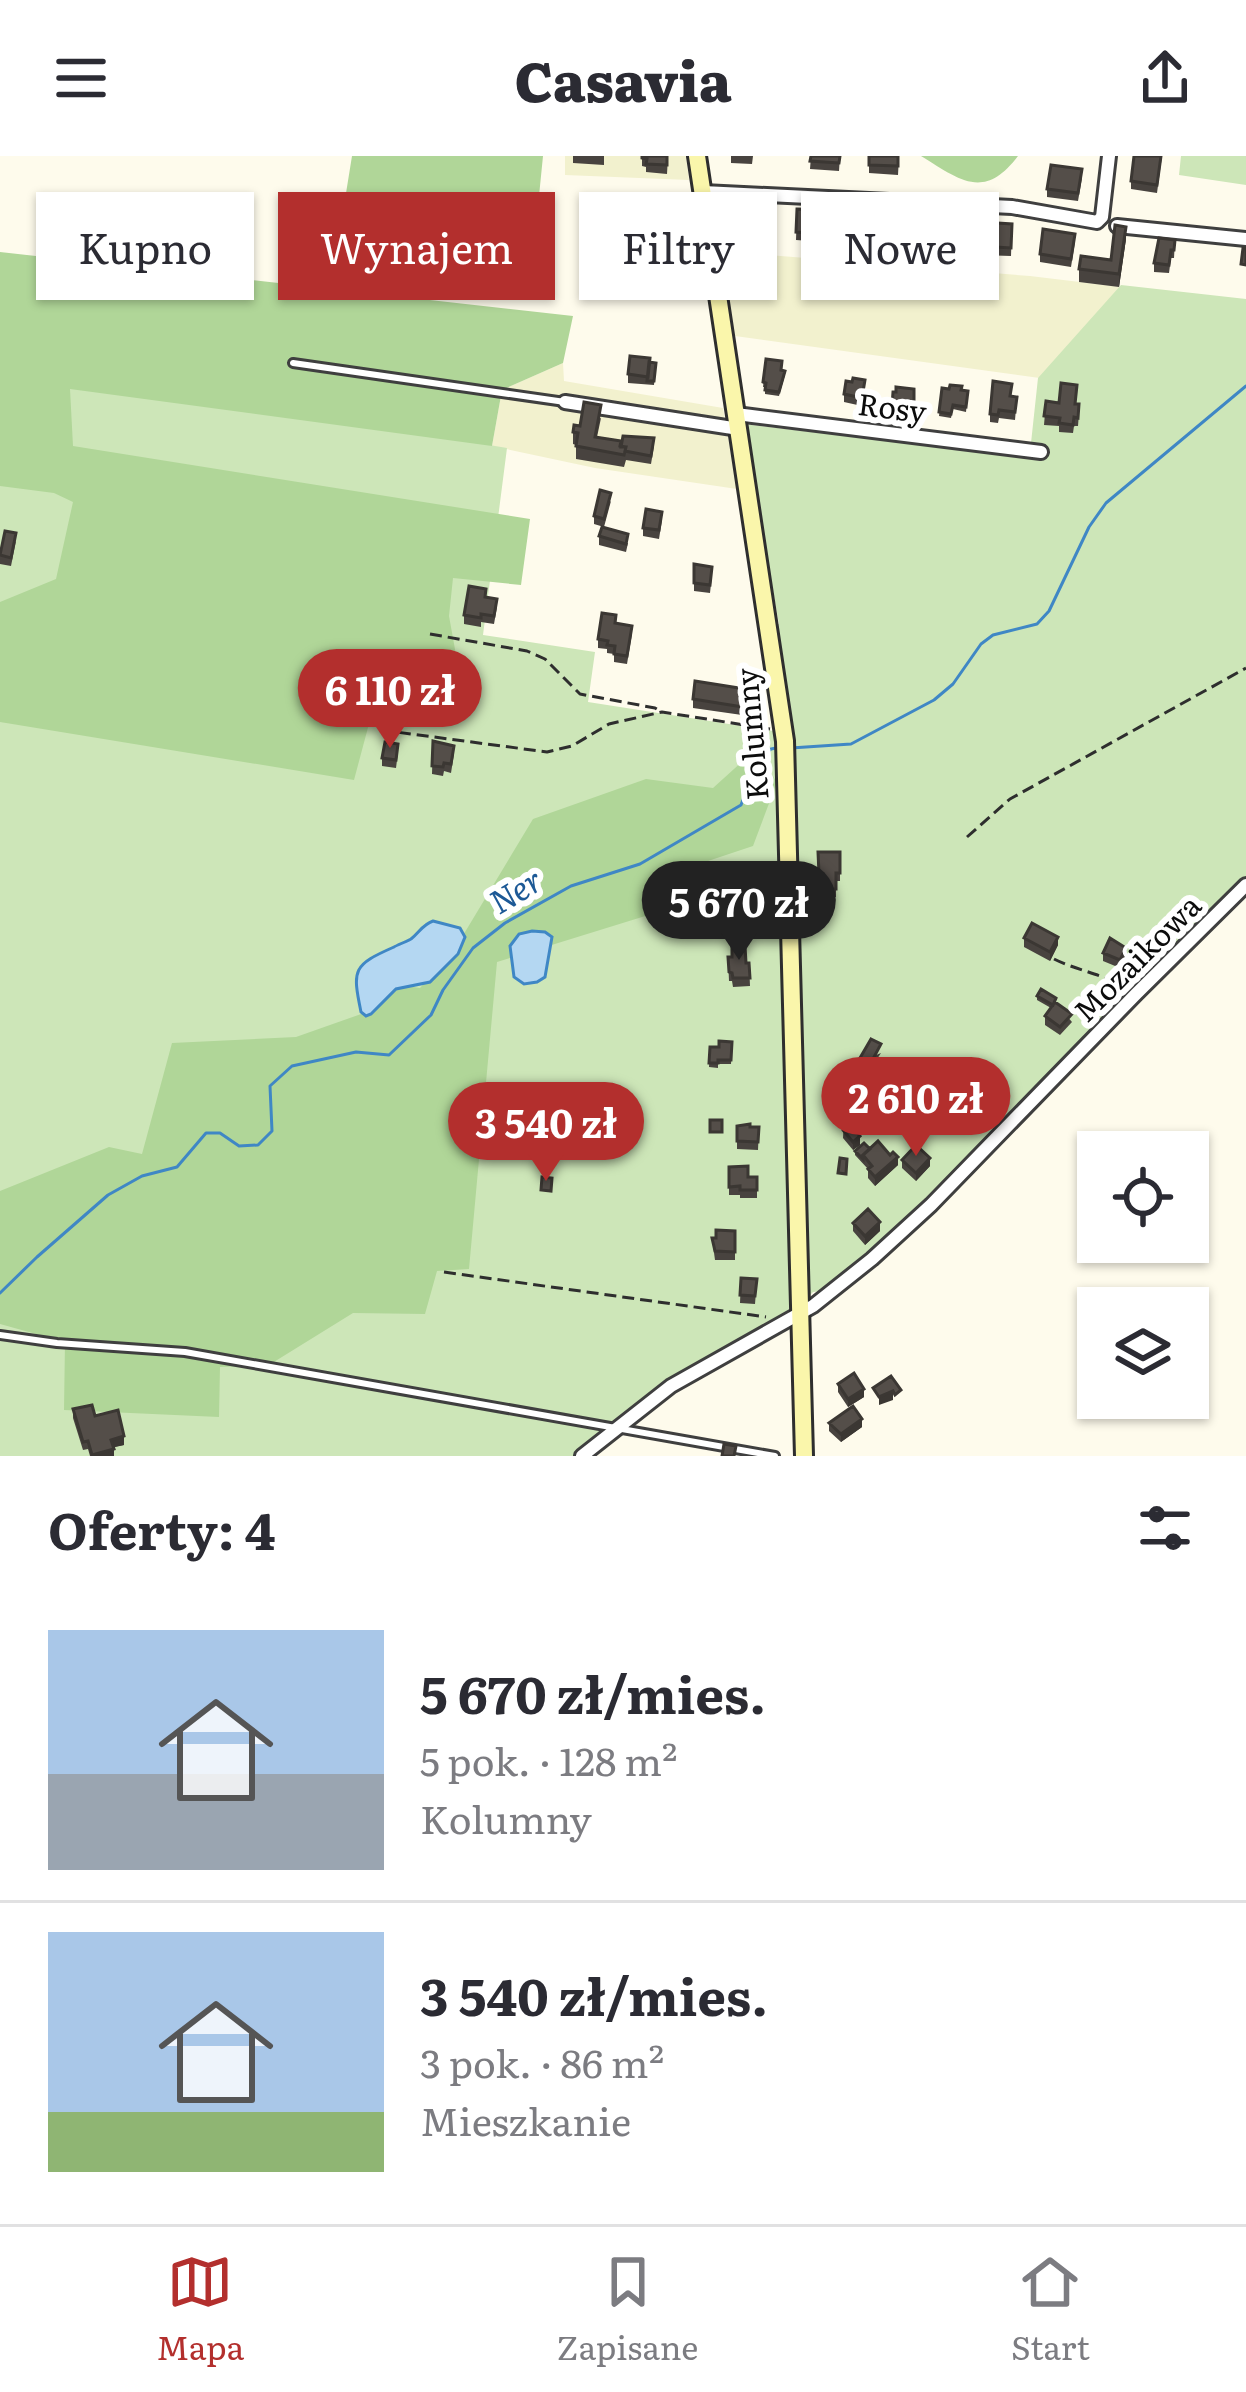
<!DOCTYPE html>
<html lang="pl">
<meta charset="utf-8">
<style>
body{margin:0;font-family:Literata,serif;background:#f2f2f3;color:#2b2b33;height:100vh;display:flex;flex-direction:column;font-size:45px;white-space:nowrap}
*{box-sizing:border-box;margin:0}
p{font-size:39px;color:#7c7c81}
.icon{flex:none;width:66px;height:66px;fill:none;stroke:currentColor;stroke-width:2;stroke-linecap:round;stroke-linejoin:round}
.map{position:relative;height:1300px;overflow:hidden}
.drawer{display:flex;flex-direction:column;background:#fff;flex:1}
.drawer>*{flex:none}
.guide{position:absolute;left:36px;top:36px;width:1176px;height:108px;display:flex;gap:24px}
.fabs{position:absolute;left:1077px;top:975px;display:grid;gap:24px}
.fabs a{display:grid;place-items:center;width:132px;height:132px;border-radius:0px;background:#fff;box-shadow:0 3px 9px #0004;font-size:60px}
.price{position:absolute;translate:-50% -102px;padding:0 27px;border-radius:42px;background:#b32f2d;color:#fff;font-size:39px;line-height:78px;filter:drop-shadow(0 3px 6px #0008)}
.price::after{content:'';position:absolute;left:50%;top:72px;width:36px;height:27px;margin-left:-18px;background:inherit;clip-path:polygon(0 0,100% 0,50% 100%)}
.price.on{background:#222;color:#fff}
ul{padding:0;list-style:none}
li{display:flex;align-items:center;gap:36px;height:300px;padding:0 48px}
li+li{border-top:3px solid #e1e1e2}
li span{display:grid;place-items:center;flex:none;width:336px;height:240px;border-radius:0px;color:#555}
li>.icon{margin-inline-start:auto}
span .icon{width:144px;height:144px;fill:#fffc;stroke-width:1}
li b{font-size:51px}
h2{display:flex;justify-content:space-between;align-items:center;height:144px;padding:0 48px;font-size:51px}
.chip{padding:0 42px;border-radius:0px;background:#fff;box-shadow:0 3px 9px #0004;font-size:42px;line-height:108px}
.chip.on{background:#b32f2d;color:#fff}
header{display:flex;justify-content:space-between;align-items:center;height:156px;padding:0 48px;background:#fff;font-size:54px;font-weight:800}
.dock{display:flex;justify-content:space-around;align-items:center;height:168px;border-top:3px solid #e1e1e2;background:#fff;font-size:33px;color:#7c7c81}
.dock a{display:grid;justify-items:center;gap:6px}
.dock .on{color:#b32f2d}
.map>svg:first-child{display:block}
</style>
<header><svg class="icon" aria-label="menu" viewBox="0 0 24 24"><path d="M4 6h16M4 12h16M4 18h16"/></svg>Casavia<svg class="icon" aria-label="share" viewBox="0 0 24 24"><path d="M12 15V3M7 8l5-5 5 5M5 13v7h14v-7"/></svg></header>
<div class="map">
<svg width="1246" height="1300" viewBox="0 0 1246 1300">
<rect width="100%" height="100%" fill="#fefbec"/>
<!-- farmland -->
<path fill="#f2f1ce" d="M565,0H686L689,24L565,19Z
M717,95L1030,120L1246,146L1214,246L735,180Z
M563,207L564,225L723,252L737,333L595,312L492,290L502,234Z"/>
<!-- green -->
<path fill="#cde6b8" d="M1181,0H1246V29L1179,19Z
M1121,129L1246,143V722L1141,825L943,1029L852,1114L822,1135L813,1136L787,1163L753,1179L577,1300H0V207L507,292L483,479L595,496L588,546L773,575L757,466L779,468L743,268L1005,298L1031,287L1038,222Z"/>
<!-- forest -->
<path fill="#b0d698" d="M352,0H543L535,80L342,62Z
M921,0H1018C984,45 960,24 921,0Z
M0,96L573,160L563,207L502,234L492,290L70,233L73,290L530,363L521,429L453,422L449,460L458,510L431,521L416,571L370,564L354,624L0,566V446L56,423L73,346L54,337L0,330Z
M755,594L777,626L753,690L672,717L655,757L497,806L469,1113L437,1115L425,1158L353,1157L269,1209L220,1211L219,1261L64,1254L65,1186L0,1168V1035L109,991L142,998L172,887L296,881L364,857L393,828L420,832L453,796L533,663L646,623L713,632Z"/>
<!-- water -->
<path fill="#b4d7f2" stroke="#3f87c5" stroke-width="3" d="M433,765L460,772L465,781L458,798L430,826L396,833L371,858L366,860L361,856C352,813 353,809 394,791C395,790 410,784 411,783C420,776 422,769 433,765Z
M532,775L545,776L552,781L545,821L537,826L524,828L514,821L510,790L519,778Z"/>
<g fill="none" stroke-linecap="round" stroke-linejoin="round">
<!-- stream -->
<path stroke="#3f87c5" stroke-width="3" d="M791,592L851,588L934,544L953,528L981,488L993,479L1037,468L1049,455L1089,371L1106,347L1246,230
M0,1137L37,1101L108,1039L142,1020L177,1011L206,977H220L239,990L258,989L272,975L270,930L292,910L356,896L389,899L431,859L443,834L473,792L505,767L571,730L640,708L741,649L759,602L771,593L776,592"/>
<!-- lane casing -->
<g stroke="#3f3f3f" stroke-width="12">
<path id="lane" d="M293,207L565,246
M0,1179L57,1187L185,1196L775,1300"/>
</g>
<!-- street casing -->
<g stroke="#3f3f3f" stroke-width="18">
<path id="street" d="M703,36L1012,51L1097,66L1102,61L1109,0
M1117,70L1246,83
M565,246L739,273
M736,258L1041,296
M582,1300L671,1230L813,1150L872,1103L931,1049L1136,838L1246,729"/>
</g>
<!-- secondary casing -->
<g stroke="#2e2e2e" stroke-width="22">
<path id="secondary" d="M697,0L785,585L804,1300"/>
</g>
<!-- path -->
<path stroke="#2e2e2e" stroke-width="3" stroke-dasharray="12 6" stroke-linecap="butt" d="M430,478L527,495L545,503L580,538L655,552L660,555
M381,574L547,596L572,590L609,568L662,556L770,573
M967,681L1010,643L1246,512
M1054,803C1076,814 1101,818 1124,830
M444,1116L766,1161"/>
<!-- lane -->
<use href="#lane" stroke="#fff" stroke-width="6"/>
<!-- street -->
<use href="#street" stroke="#fff" stroke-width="12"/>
<!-- secondary -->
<use href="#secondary" stroke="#faf6ab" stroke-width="16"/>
</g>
<!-- wall -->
<path fill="#48433f" d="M573,0H604V9L573,7Z
M642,0H668L667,18L646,16V11L642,10Z
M731,0H753L752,8L731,7Z
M811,0H840L839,15L810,13Z
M869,0H899L898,19L869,17Z
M1162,0L1157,37L1131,33V25Z
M1082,22L1078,45L1047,41V33Z
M736,49L767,51L765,83L735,82Z
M797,53L827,54L825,86L796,84Z
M855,53L866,61L879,62L878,88L868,87V91L854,90Z
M923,62L953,64L951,96L922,94Z
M981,66L1012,68L1011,100L980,99Z
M1126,83L1119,131L1079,126V113L1111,104Z
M1175,84L1174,102H1171L1169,117L1154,116V107Z
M1075,86L1071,111L1040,106V98Z
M358,89L382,90L381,113L357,111Z
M766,203L785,219L779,240L765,238V231H763Z
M650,206L656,207L654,229L628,227V218Z
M865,232L862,250L844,246V238Z
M942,232L968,235L966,256L953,253L951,262L939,260Z
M914,233V255H892L893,236Z
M1017,241L1015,264L999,262L998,267L990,266V258Z
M1046,245L1076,248L1079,257L1078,270H1074L1073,277L1059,276V270L1044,269Z
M601,262L597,281L654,290L651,308L626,304L624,311L576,303V289L573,288V276L580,270Z
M611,345L604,371L594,368V360Z
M662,364L659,383L643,380V372Z
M599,380L628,387L626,396L599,389Z
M16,385L11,410L0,408V398Z
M694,408L712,419L710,437L694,435Z
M486,441L497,451L494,468L481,466V471L464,468V459Z
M616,467L632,478L627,508L614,506V498L607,497V493L598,492V483Z
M745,533L752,542L749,560L693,552V543Z
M433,585L454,598L451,617L444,615L443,620L432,618Z
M398,596L396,612L382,610V602Z
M818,696H840V725H836V741H823V727H819Z
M1024,782L1058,789L1050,805L1024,791Z
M1103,797L1126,800L1120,812L1103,805Z
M728,801L749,807L750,830L733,831L732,825H729Z
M1037,840L1056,847L1072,866L1060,879L1045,869V860L1051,852L1037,844Z
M732,886L731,908H718V912L709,911L710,891H719Z
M881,897L877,903L881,914L878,920L870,915L867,921L857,915V907Z
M950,915L995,937L990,947L976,940L974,944L945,929Z
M872,940L903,945L897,957L872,944Z
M844,962L860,989L853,994L843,982Z
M737,970L759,971L758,994L737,993Z
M870,993L890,999L898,1009L875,1030L868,1022V1013L855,999V995Z
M902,1004L930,1010L916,1025L902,1012Z
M729,1011L748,1021H757V1042H740V1039H729Z
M853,1067L880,1075L865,1089L853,1075Z
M735,1075V1104H715L712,1082Z
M741,1122L757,1123L755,1148L740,1147Z
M838,1228L864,1241L848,1251L838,1236Z
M73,1253L95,1260L124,1289L113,1291L114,1300H90L88,1293L83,1294L73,1262Z
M829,1267L862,1271L841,1286L829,1275Z"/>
<!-- shaded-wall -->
<path fill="#3b3733" d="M1126,71V83L1119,131V118Z
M1058,781V789L1050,805V796Z
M860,980V989L853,994V986Z
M898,1001V1009L875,1030V1021Z
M930,1002V1010L916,1025V1017Z
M880,1066V1075L865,1089V1080Z
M864,1233V1241L848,1251V1243Z
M893,1235V1244L879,1249V1241Z
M862,1263V1271L841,1286V1278Z
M124,1280V1289L111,1292V1284Z
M114,1293V1300H92V1299Z"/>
<!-- building -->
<path fill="#544e49" stroke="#3b3733" stroke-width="3" d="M642,0H667V9L646,8L647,3L642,2Z
M811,0H840L839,7L810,5Z
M869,0H898V10L869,9Z
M1134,0H1161L1157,29L1131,25Z
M1051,9L1082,13L1078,37L1047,33Z
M736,49L767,51L765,75L735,74Z
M797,53L827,54L825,78L796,76Z
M855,53L867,54L866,61L879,62L878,79H868V83L854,81Z
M923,62L953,64L951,87L922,86Z
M981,66L1012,68L1011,92L980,90Z
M1115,69L1126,71L1119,118L1079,113L1081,100L1111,104Z
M1043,73L1075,78L1071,103L1040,98Z
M1159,82L1175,84L1174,94H1171L1169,109L1154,107Z
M358,89L382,90L381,104L357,103Z
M1243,92H1246V109L1241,108Z
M630,200L650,202L648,221L628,218Z
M766,203L782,205L781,214L785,215L779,236L765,234L766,227L763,226Z
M649,206L656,207L654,225H647Z
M853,222L865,224L862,242L844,238L846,225L852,226Z
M993,225L1012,228L1010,240L1017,241L1015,256L999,254L998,259L990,258Z
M1061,227L1077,229L1075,248H1079L1078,262L1074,261L1073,269L1059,267L1060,262L1044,260L1046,245L1059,247Z
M950,229L962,230L961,234L968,235L966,251L953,249L951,258L939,256L942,232L949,233Z
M896,231L914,233V251L892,250L893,236H896Z
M584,246L601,249L595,281L621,285L620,290L626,291L624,299L576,290L578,277L573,276L574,269L580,270Z
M623,280L654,282L651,300L625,295L626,291H621Z
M600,334L611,337L604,363L594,360Z
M646,353L662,356L659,374L643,372Z
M602,371L628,378L626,388L599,380Z
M5,375L16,377L11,402L0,399Z
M694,408L712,411L710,429L694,427Z
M469,430L486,433L485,441L497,443L494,460L481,458V462L464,459Z
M602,457L616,459L615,467L632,470L627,500L614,498L615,490L607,489L608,485L598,483Z
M695,525L739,532L740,528L746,529L745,533L752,534L749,552L693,543Z
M433,585L454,590L451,608L444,607L443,611L432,610Z
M385,586L398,588L396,604L382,602Z
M818,696H840V717H836V733H823V718H819Z
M1032,767L1058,781L1050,796L1024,782Z
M1110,782L1126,792L1120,804L1103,797Z
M732,790H745L746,807H749L750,822H733L732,817L729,816L728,801H732Z
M1041,833L1056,842L1053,849L1037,840Z
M1087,843L1094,849L1083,862L1076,856Z
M1055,846L1072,858L1060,871L1045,860Z
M871,883L881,888L874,901L881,906L878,912L870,907L867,912L857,907Z
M719,885L732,886L731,904H718V907H709L710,891H719Z
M950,915L958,919L954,930L945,925Z
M959,915L995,928L990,939L976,932L974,935L954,926Z
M879,928L903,941L897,953L872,940Z
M844,962L860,980L853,986L843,974Z
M710,964H722V976H710Z
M750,968V971H759L758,986L737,985V970Z
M878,985L890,999L893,996L898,1001L875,1021L868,1013L872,1010L863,999Z
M864,987L870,993L863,999V1003L855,995Z
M916,989L930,1002L916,1017L902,1004Z
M840,1002L847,1003L846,1018L838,1017Z
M748,1010V1021H757V1034H740V1030L729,1031V1011Z
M542,1021L552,1022L551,1035L541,1034Z
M868,1053L880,1066L865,1080L853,1067Z
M716,1074L735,1075V1096L715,1095L712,1082H716Z
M741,1122L757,1123L755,1140L740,1139Z
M854,1217L864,1233L848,1243L838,1228Z
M891,1220L901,1234L895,1239L893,1235L879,1241L873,1232Z
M92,1249L95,1260L118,1254L124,1280L111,1284L114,1293L92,1299L88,1285L83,1286L73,1253Z
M853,1250L862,1263L841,1278L829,1267Z
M724,1288L736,1290L734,1300H722Z"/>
<g text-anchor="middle" stroke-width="12" stroke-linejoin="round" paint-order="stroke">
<!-- street labels -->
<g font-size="30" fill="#0c0c0c" stroke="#fff">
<text transform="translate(892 253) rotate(7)" y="10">Rosy</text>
<text transform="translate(753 578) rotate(-95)" y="10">Kolumny</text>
<text transform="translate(1138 803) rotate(-45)" y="10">Mozaikowa</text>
</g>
<!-- water labels -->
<g font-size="33" font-style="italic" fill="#1d5996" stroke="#fff">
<text transform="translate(516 735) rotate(-31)" y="12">Ner</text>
</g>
</g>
</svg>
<div class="fabs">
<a><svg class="icon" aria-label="locate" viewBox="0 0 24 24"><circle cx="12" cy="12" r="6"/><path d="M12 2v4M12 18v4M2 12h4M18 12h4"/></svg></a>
<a><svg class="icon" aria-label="layers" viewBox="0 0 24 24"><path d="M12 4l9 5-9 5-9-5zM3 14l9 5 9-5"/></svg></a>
</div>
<b class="price" style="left:390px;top:595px">6 110 zł</b>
<b class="price on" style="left:739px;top:807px">5 670 zł</b>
<b class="price" style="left:916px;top:1003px">2 610 zł</b>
<b class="price" style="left:546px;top:1028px">3 540 zł</b>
<div class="guide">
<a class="chip">Kupno</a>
<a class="chip on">Wynajem</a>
<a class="chip">Filtry</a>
<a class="chip">Nowe</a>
</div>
</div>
<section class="drawer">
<h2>Oferty: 4<svg class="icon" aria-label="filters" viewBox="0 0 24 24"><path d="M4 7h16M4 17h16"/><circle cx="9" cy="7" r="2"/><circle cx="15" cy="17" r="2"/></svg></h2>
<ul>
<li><span style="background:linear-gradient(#a9c7e8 60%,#9aa5b1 0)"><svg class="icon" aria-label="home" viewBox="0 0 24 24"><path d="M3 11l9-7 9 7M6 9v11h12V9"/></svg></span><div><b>5 670 zł/mies.</b><p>5 pok. · 128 m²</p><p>Kolumny</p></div></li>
<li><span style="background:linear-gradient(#a9c7e8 75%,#8fb573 0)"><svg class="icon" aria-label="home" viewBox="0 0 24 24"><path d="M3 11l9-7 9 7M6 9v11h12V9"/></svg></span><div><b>3 540 zł/mies.</b><p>3 pok. · 86 m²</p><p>Mieszkanie</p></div></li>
</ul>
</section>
<nav class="dock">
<a class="on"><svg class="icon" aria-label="map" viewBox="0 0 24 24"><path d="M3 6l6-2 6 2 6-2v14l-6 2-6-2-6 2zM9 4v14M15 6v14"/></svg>Mapa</a>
<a><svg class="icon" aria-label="saved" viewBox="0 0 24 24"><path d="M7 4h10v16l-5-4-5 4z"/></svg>Zapisane</a>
<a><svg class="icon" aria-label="home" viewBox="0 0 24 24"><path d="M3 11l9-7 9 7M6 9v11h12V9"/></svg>Start</a>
</nav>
